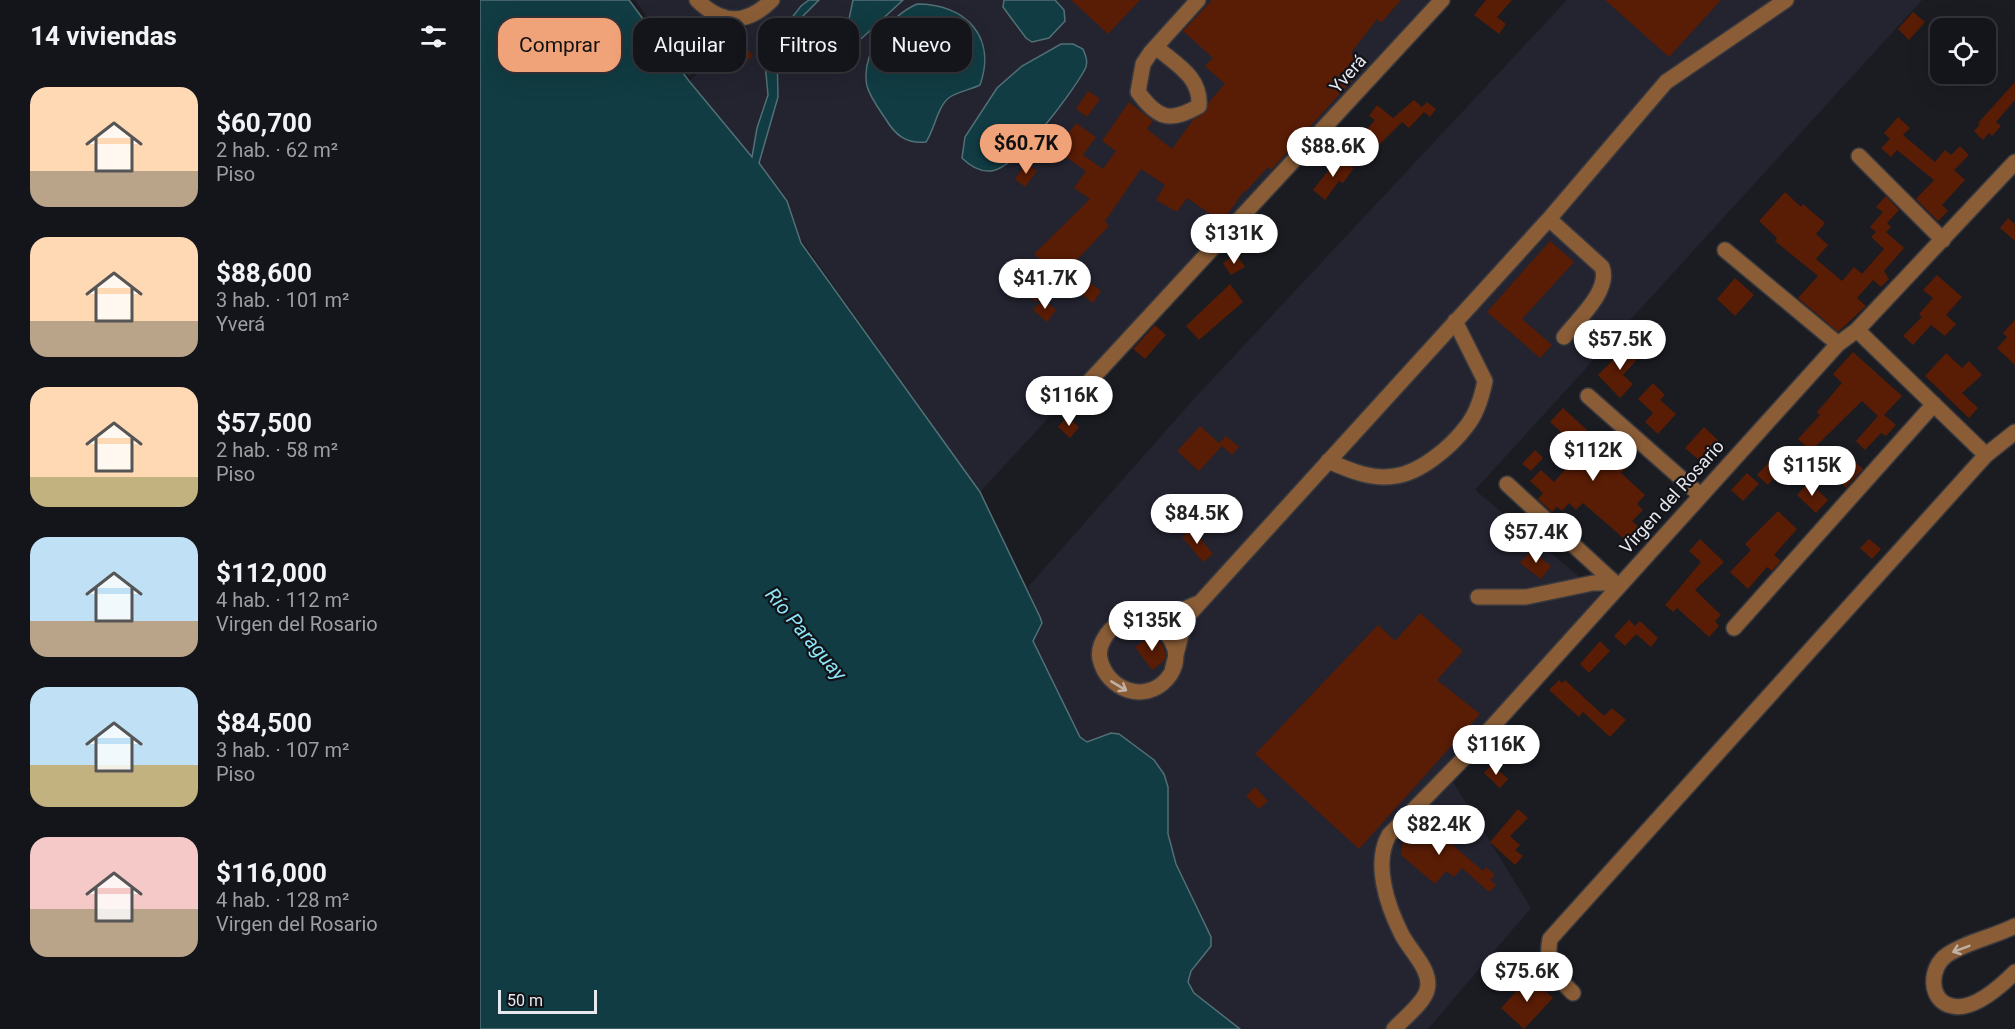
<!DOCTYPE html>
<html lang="es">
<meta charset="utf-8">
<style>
body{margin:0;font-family:Roboto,sans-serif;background:#212227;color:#f1f3f6;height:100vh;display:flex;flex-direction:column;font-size:22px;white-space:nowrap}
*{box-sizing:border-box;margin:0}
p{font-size:20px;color:#9d9fa2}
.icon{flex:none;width:33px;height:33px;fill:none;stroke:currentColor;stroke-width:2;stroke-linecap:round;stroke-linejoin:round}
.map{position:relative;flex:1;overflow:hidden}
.drawer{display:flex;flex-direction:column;background:#14151a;width:480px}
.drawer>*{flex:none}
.hud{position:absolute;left:18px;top:18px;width:570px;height:54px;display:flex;gap:12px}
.fabs{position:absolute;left:1450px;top:18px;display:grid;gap:12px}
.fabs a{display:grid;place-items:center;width:66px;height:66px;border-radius:12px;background:#14151a;box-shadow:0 6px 24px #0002,0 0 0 2px #333439;font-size:30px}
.scale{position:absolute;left:18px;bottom:15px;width:99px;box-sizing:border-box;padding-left:6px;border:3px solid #e8e9ee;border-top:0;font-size:16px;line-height:21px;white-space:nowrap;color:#e8e9ee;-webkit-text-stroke:4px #121319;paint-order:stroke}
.price{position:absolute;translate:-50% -51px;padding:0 14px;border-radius:21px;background:#fff;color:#222;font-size:20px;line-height:39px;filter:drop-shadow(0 2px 3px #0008)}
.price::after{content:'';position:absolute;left:50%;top:36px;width:18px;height:14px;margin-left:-9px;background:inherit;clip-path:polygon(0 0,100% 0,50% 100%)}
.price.active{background:#f0a279;color:#111}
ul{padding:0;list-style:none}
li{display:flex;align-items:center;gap:18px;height:150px;padding:0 30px}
li span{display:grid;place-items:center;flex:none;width:168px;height:120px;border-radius:18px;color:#555}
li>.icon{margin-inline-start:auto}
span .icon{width:72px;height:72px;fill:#fffc;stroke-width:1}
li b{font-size:26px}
h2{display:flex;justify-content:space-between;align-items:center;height:72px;padding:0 30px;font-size:26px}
.pill{padding:0 21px;border-radius:18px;background:#14151a;box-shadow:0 6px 24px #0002,0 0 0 2px #333439;font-size:21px;line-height:54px}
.pill.active{background:#f0a279;color:#111}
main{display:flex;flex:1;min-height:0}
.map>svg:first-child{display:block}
</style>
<main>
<section class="drawer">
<h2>14 viviendas<svg class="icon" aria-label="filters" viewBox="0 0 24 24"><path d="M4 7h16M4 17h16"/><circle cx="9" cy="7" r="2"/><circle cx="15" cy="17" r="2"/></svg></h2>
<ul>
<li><span style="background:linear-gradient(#ffd9b3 70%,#b9a48a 0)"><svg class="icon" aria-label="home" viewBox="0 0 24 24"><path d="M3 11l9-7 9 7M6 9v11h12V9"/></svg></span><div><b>$60,700</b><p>2 hab. · 62 m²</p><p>Piso</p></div></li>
<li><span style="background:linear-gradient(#ffd9b3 70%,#b9a48a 0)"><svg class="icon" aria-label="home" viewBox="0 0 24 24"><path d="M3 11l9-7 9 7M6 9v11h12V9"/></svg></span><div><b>$88,600</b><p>3 hab. · 101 m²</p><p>Yverá</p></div></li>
<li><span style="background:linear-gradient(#ffd9b3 75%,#c2b280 0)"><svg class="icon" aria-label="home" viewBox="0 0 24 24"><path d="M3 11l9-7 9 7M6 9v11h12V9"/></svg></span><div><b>$57,500</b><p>2 hab. · 58 m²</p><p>Piso</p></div></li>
<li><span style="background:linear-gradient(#bfe0f5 70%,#b9a48a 0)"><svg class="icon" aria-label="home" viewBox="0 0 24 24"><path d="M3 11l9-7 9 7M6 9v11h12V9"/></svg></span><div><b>$112,000</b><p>4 hab. · 112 m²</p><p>Virgen del Rosario</p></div></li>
<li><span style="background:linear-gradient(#bfe0f5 65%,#c2b280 0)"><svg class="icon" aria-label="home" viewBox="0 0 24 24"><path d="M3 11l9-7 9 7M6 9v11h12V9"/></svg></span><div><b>$84,500</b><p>3 hab. · 107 m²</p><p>Piso</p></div></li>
<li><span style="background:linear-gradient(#f6c9c9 60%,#b9a48a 0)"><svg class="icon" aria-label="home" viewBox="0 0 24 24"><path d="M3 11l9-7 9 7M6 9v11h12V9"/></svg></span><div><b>$116,000</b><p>4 hab. · 128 m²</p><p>Virgen del Rosario</p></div></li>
</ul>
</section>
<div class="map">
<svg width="1535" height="1029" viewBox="0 0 1535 1029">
<rect width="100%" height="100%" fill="#1b1c22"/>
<!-- built -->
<path fill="#232430" d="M155,0H294L209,76Z
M296,0H954L500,492L209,81Z
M1087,0H1442L995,490L1120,594L965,769L1051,908L948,1029H760L714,993L708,982L711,971L723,957L731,937L697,864L688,834V799L631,733L607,742L600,738L553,641L562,623L548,587L712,401Z"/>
<!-- water -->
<path fill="#113c43" stroke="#527076" stroke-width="1.5" d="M0,0H149L209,81L272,157L277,128L288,95L285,63L288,48L321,6L329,0H339L313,26L297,51L298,97L279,163L307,201L321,243L500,492L560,617L562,623L553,641L600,737L607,742L631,733L639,734L674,760L684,774L688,787V834L696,864L731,937V946L711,971L708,982L714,993L760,1029H0Z
M373,0H423L382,38L347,63L334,48L349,31L368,24Z
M524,0H575L584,10L585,21L569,38L552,42L546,38L523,7Z
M437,4C486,4 517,37 500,85C492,89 475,93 470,97C457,106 455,129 446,142C426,144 415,135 405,118C399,109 390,97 387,86C380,54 410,16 437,4Z
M581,44H593L603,49C606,56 609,64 604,71C591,94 537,168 511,171C499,172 490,166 482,158L485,137L517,88L542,66Z"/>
<!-- building -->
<path fill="#591c05" d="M591,0H660L628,34Z
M732,0H921L901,23L897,19L871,53L885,66L791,170L788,167L765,192L764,191L742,222L707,198L697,212L676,200L685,185L661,169L625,221L629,226L589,268L621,291L613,303L579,277L556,302L549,296L572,270L554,254L610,199L594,188L606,171L576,150L596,123L616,137L603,155L623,169L636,151L622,141L649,102L673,121L667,129L692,149L713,120L727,111L729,102L745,84L725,66L733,58L703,31Z
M1006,0H1032L1017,17L1026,24L1019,34L994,15Z
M1125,0H1241L1189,57Z
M1433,12L1445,22L1429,40L1418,29Z
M241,27L273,55L256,72L226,42Z
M1535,82V100L1516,122L1521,126L1512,136L1509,133L1503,140L1494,131L1500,124L1498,123Z
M608,91L620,99L607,117L596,109Z
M934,100L942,107L947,102L956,109L950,117L944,112L929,128L922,122L894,150L880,137L895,120L889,116L897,105L913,118Z
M1418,117L1430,128L1423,135L1455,162L1465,150L1471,155L1480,146L1489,155L1474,170L1485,180L1462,205L1468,211L1458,221L1436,199L1454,180L1417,150L1411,157L1401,148L1410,139L1404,133Z
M859,157L874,168L863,183L859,181L845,200L833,190Z
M546,163L557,171L545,187L535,179Z
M1305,192L1321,207L1323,204L1345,223L1336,234L1348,245L1336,259L1362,281L1374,267L1382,274L1404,249L1391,237L1396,232L1390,227L1403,212L1396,207L1406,196L1419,210L1407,223L1411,227L1406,232L1424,248L1404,271L1409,279L1401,287L1393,280L1377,298L1386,306L1358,332L1318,298L1338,276L1295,241L1297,238L1279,221Z
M1528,218L1535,224V241L1520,228Z
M1070,241L1094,262L1042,319L1072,345L1060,358L1007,312Z
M756,254L765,267L751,275L743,263Z
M1457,275L1482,297L1466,315L1476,324L1465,336L1451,325L1433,345L1423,336L1442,317L1439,314L1453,298L1443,290Z
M1255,278L1274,295L1255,316L1237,299Z
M750,284L763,302L719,340L706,326Z
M563,299L576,310L567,322L553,310Z
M1535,320V365L1517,348L1527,337L1523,333Z
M675,325L686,335L665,359L653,349Z
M1149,344L1161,355L1143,375L1153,384L1140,398L1118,375Z
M1373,352L1422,396L1404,415L1416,425L1406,436L1401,433L1385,450L1376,441L1398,416L1382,401L1331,451L1318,439L1340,415L1337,412L1362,383L1353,374Z
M1466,353L1482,368L1489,361L1502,375L1482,393L1498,408L1489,418L1445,376Z
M1173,383L1185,395L1180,400L1196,414L1178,434L1165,422L1173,413L1158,399Z
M1083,408L1144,464L1146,468L1141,473L1165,495L1157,504L1163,510L1152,521L1162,530L1150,544L1103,503L1096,510L1089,503L1082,511L1077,507L1072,512L1058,499L1063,493L1050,481L1061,470L1074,482L1102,451L1070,422Z
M587,417L599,427L590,438L578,427Z
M720,426L739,443L746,436L759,447L752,455L742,446L719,471L697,451Z
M1224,427L1242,444L1230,457L1228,454L1221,462L1205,448Z
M1055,450L1063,458L1051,471L1042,464Z
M1374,461L1383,469L1366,488L1357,479Z
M1289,462L1299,472L1288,485L1277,475Z
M1267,473L1279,484L1263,501L1251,490Z
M1329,482L1348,500L1336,513L1317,495Z
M1298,511L1317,529L1294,555L1301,561L1292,571L1287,567L1268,589L1250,572L1271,550L1265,544Z
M712,528L733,554L723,562L702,537Z
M1220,539L1244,562L1215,590L1241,615L1235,621L1239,626L1229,637L1197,608L1193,612L1185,605L1221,562L1209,551Z
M1389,539L1401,549L1392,559L1380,548Z
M1051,550L1071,566L1061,579L1040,563Z
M940,613L983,651L957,680L1000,714L879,849L775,754L898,625L915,641Z
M1149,620L1155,626L1160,621L1178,638L1171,647L1156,634L1145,646L1134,636Z
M673,634L683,646L686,656L684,661L672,670L655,647Z
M1120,641L1130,651L1109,673L1100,664Z
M1079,680L1082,683L1085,680L1124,716L1132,708L1146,720L1130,737L1103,712L1099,717L1069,690Z
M1012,764L1028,779L1020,788L1004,773Z
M775,787L788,801L779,809L766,796Z
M1038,809L1048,818L1030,836L1040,845L1035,850L1043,856L1035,865L1010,842Z
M940,817L1003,871L1006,867L1015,875L1010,880L1016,885L1009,892L982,868L974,877L966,871L955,884L921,855L924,834Z
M1050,977L1073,998L1044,1029L1021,1008Z"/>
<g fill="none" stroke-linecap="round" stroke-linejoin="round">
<!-- minor casing -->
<g stroke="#38393f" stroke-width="18">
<path id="minor" d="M217,0C242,25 267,25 292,0
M677,48C697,65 721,77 719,106C690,123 678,119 658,92L663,64L671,52L718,0
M1379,156L1463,240
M1069,219L1122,267C1131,290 1098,319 1084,337
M1245,250L1358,344
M1377,330L1506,455
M605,386L962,0
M1108,396L1219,494
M848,461C869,470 891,480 915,476C940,473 971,447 986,427C996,415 1002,396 1005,381L975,321
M1027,484L1138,586
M998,597H1046L1113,583H1136
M660,617C686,624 709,653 687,679C665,704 627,690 620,659C618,650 622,641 627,634C642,614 664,618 686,615C696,613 707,608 716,604
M1254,628L1454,404
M692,671L705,619L1069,219L1186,82L1306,0
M1535,926C1514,937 1485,942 1467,955C1449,967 1448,1001 1472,1006C1494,1011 1521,986 1535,972
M1093,993C1074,974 1065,967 1070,939L1506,455L1535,432
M914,1029C923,1019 944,1003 947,990C953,970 928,949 921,933C907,905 893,863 909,835L983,759L1358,344L1377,330L1535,162"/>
</g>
<!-- minor -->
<use href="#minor" stroke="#8a5d36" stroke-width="15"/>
</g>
<!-- one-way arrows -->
<defs><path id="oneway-shaft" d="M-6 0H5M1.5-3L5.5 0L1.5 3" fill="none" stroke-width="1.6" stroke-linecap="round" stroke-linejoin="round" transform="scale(1.5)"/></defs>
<g stroke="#c2b1a4">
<use href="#oneway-shaft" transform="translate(639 686) rotate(31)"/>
<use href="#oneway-shaft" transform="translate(1481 949) rotate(159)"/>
</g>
<g text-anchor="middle" stroke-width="4.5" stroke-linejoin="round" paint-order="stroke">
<!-- street labels -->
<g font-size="18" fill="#e8e9ee" stroke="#121319">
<text transform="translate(868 74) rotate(-48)" y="6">Yverá</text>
<text transform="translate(1192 497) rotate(-48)" y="6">Virgen del Rosario</text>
</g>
<!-- water labels -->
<g font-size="20" font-style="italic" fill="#8ce5f7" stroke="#121319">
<text transform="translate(326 634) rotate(50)" y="7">Río Paraguay</text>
</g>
</g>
</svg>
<div class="fabs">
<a><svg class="icon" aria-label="locate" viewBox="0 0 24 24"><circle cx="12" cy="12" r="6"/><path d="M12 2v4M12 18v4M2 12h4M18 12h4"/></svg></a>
</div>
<div class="scale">50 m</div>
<b class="price active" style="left:546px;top:175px">$60.7K</b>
<b class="price" style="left:853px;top:178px">$88.6K</b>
<b class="price" style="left:754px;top:265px">$131K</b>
<b class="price" style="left:565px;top:310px">$41.7K</b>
<b class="price" style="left:1140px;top:371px">$57.5K</b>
<b class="price" style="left:589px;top:427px">$116K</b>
<b class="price" style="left:1113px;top:482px">$112K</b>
<b class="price" style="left:1332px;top:497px">$115K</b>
<b class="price" style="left:717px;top:545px">$84.5K</b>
<b class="price" style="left:1056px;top:564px">$57.4K</b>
<b class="price" style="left:672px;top:652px">$135K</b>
<b class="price" style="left:1016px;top:776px">$116K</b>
<b class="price" style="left:959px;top:856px">$82.4K</b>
<b class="price" style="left:1047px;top:1003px">$75.6K</b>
<div class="hud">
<a class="pill active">Comprar</a>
<a class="pill">Alquilar</a>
<a class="pill">Filtros</a>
<a class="pill">Nuevo</a>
</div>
</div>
</main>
